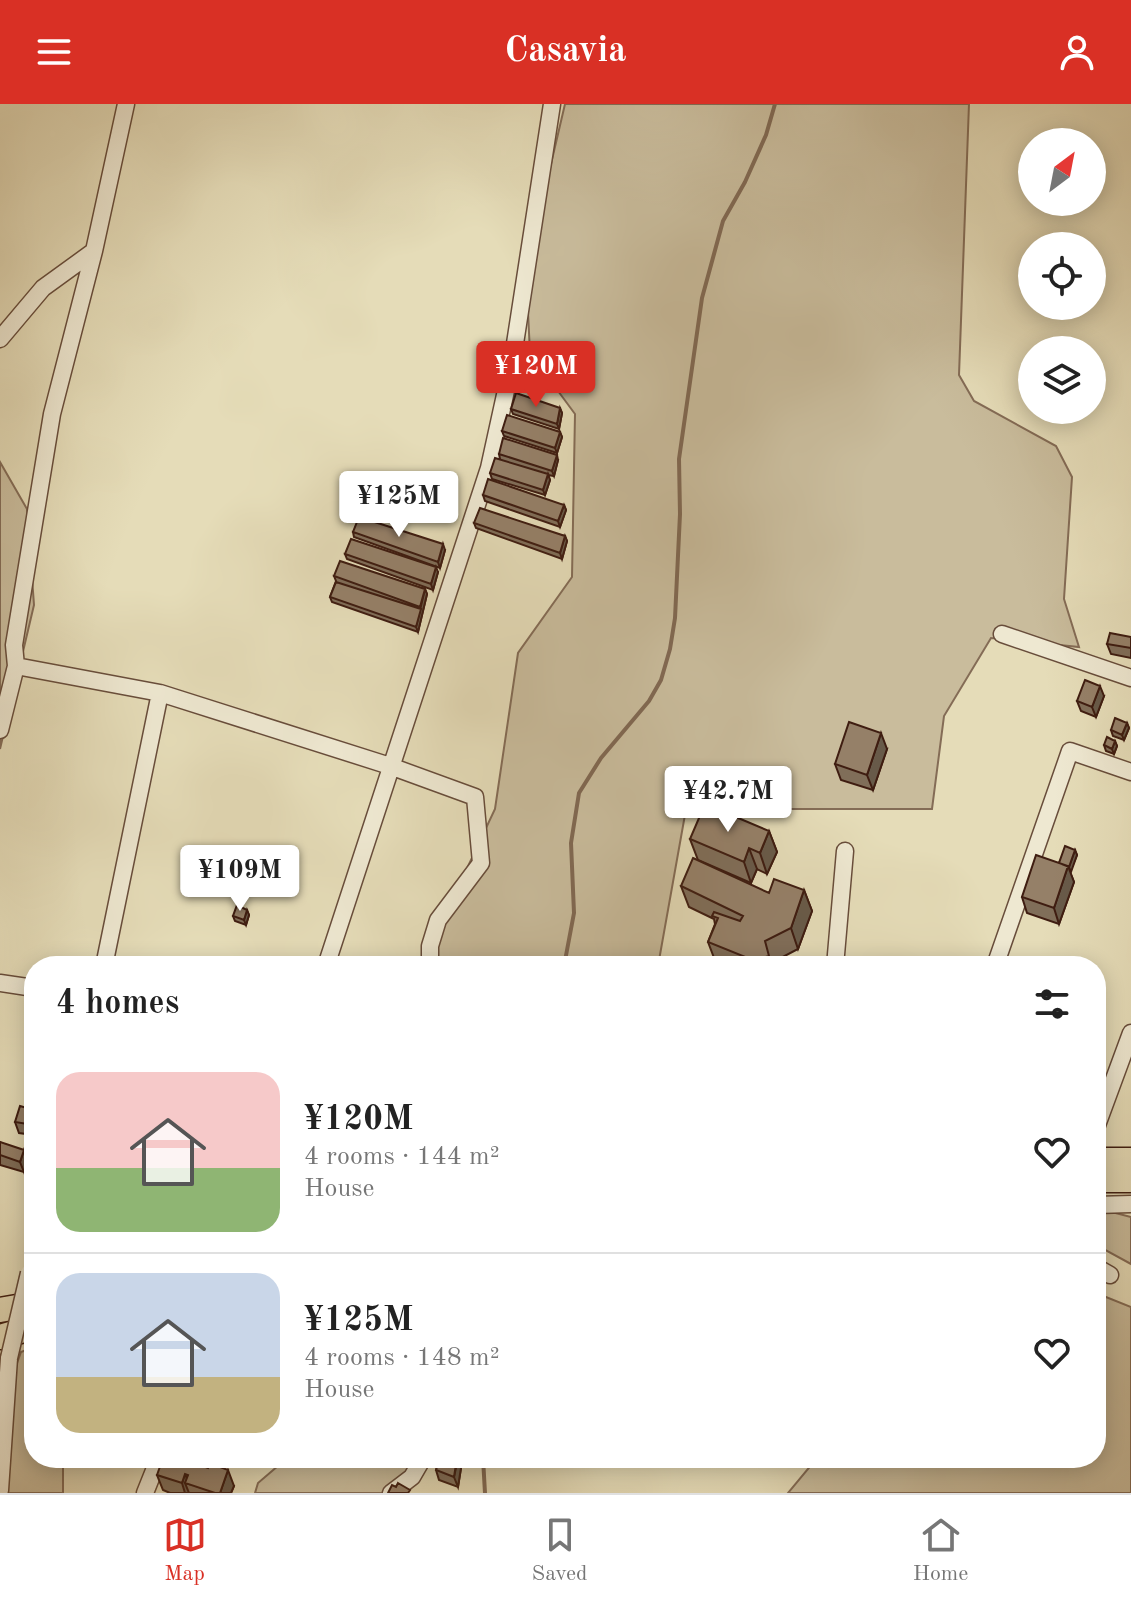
<!DOCTYPE html>
<meta charset="utf-8">
<style>
body{margin:0;font-family:"Old Standard TT",serif;background:#f2f2f2;color:#222;height:100vh;display:flex;flex-direction:column;font-size:30px;white-space:nowrap}
*{box-sizing:border-box;margin:0}
p{font-size:26px;color:#767676}
.icon{flex:none;width:44px;height:44px;fill:none;stroke:currentColor;stroke-width:2;stroke-linecap:round;stroke-linejoin:round}
.map{position:relative;flex:1;overflow:hidden}
.details{position:absolute;left:24px;top:852px;width:1082px;height:512px;display:flex;flex-direction:column;background:#fff;border-radius:32px;box-shadow:0 4px 20px #0003}
.details>*{flex:none}
.needle{width:52px;rotate:32deg}
.fabs{position:absolute;left:1018px;top:24px;display:grid;gap:16px}
.fabs a{display:grid;place-items:center;width:88px;height:88px;border-radius:50%;background:#fff;box-shadow:0 4px 20px #0003;font-size:40px}
.price{position:absolute;translate:-50% -68px;padding:0 18px;border-radius:8px;background:#fff;color:#222;font-size:26px;line-height:52px;filter:drop-shadow(0 2px 4px #0008)}
.price::after{content:'';position:absolute;left:50%;top:48px;width:24px;height:18px;margin-left:-12px;background:inherit;clip-path:polygon(0 0,100% 0,50% 100%)}
.price.selected{background:#d93025;color:#fff}
ul{padding:0;list-style:none}
li{display:flex;align-items:center;gap:24px;height:200px;padding:0 32px}
li+li{border-top:2px solid #e0e0e0}
li span{display:grid;place-items:center;flex:none;width:224px;height:160px;border-radius:24px;color:#555}
li>.icon{margin-inline-start:auto}
span .icon{width:96px;height:96px;fill:#fffc;stroke-width:1}
li b{font-size:34px}
h2{display:flex;justify-content:space-between;align-items:center;height:96px;padding:0 32px;font-size:34px}
header{display:flex;justify-content:space-between;align-items:center;height:104px;padding:0 32px;background:#d93025;color:#fff;font-size:36px;font-weight:800}
.menu{display:flex;justify-content:space-around;align-items:center;height:112px;border-top:2px solid #e0e0e0;background:#fff;font-size:22px;color:#767676}
.menu a{display:grid;justify-items:center;gap:4px}
.menu .selected{color:#d93025}
.map>svg:first-child{display:block}
</style>
<header><svg class="icon" aria-label="menu" viewBox="0 0 24 24"><path d="M4 6h16M4 12h16M4 18h16"/></svg>Casavia<svg class="icon" aria-label="person" viewBox="0 0 24 24"><circle cx="12" cy="8" r="4"/><path d="M4 21q1-7 8-7t8 7"/></svg></header>
<div class="map">
<svg width="1131" height="1389" viewBox="0 0 1131 1389">
<rect width="100%" height="100%" fill="#e5dcb8"/>
<filter id="stains"><feTurbulence type="fractalNoise" baseFrequency=".0025" numOctaves="4"/><feColorMatrix values="0 0 0 0 .2 0 0 0 0 .09 0 0 0 0 .02 0 0 0 .5 -.17"/></filter>
<radialGradient id="worn" r=".72"><stop offset=".6" stop-color="#630" stop-opacity="0"/><stop offset="1" stop-color="#630" stop-opacity=".3"/></radialGradient>
<!-- green -->
<path fill="#c9bc9c" stroke="#846c56" stroke-width="2" d="M565,0H969L959,271L974,297L1056,342L1072,373L1064,495L1079,543L991,534L944,612L932,705H686L658,862H433L438,826L495,705L518,549L572,473L575,310L530,249L526,167Z
M0,358L27,405L34,501L0,645Z
M1096,1104L1131,1113V1160L1096,1141Z
M1096,1189L1131,1203V1389H788L817,1354H1096Z
M34,1243V1354H63V1389H0L11,1276L21,1248Z
M279,1354H420L391,1389H255L258,1379L279,1361Z"/>
<g fill="none" stroke-linecap="round" stroke-linejoin="round">
<!-- stream -->
<path stroke="#816953" stroke-width="4" d="M564,862L574,809L571,739L579,689L601,654L649,597L661,576L670,545L675,514L680,410L679,355L702,194L723,117L745,78L766,31L775,0
M483,1354L485,1389"/>
<!-- minor casing -->
<g stroke="#684d3b" stroke-width="19">
<path id="minor" d="M126,0L94,147L52,310L14,541L16,562L160,589L390,662L475,693L481,759L438,816L430,842V862
M0,235L43,184L94,147
M1002,530L1131,574
M0,626L16,562
M104,862L160,589
M326,862L489,364L512,259L552,0
M835,862L845,747
M995,862L1070,647L1131,668
M0,879L34,884
M1096,1024L1131,929
M1096,1101L1131,1100
M1096,1163L1110,1171
M0,1386L9,1254
M145,1389L159,1354
M391,1389L412,1373L423,1354"/>
</g>
<!-- highway casing -->
<g stroke="#3f1d11" stroke-width="27">
<path id="highway" d="M1096,1056H1131
M1096,1076H1131
M0,1206L34,1200
M0,1233L34,1223"/>
</g>
<!-- minor -->
<use href="#minor" stroke="#eee8d1" stroke-width="16"/>
<!-- highway -->
<use href="#highway" stroke="#e5dcb8" stroke-width="24"/>
<!-- minor-bridge casing -->
<g stroke="#684d3b" stroke-width="19" stroke-linecap="butt">
<path id="minor-bridge" d="M9,1254L29,1169"/>
</g>
<!-- minor-bridge -->
<use href="#minor-bridge" stroke="#eee8d1" stroke-width="16"/>
</g>
<!-- wall -->
<path fill="#806e59" stroke="#3f1d11" stroke-width="2" d="M560,304L562,309L559,325L513,310L511,305Z
M502,327L560,328L562,333L557,349L504,332Z
M499,350L558,356L554,372L548,371L550,376L545,391L492,375L490,369L500,355Z
M483,391L564,401L566,406L560,423L485,397Z
M474,419L565,432L567,437L562,455L476,424Z
M353,428L445,446L440,464L354,433Z
M345,450L438,468L433,486L347,455Z
M334,472L425,485L427,490L418,528L332,498L330,493L336,477Z
M1131,533V554L1111,550L1107,540Z
M1104,592L1096,613L1081,607L1077,597Z
M1127,619L1129,624L1124,636L1113,632L1111,626Z
M1115,637L1117,642L1114,650L1106,647L1104,641Z
M887,645L873,686L841,676L835,660Z
M769,727L777,748L767,770L757,765L751,779L698,756L690,735Z
M1075,746L1077,751L1070,768L1074,778L1059,820L1027,809L1022,793Z
M681,782L769,789L804,786L812,807L798,845L773,858L774,862H724L716,859L708,838L715,820L714,815L689,803Z
M247,806L249,811L246,821L235,817L233,812Z
M34,1006V1031L19,1029L15,1018Z
M0,1038L28,1056L24,1068L0,1061Z
M440,1354H465L463,1361L460,1360L461,1364L458,1383L439,1376L436,1366Z
M196,1356L197,1360L234,1382L231,1389H170L163,1386L157,1371Z"/>
<!-- shaded-wall -->
<path fill="#685a49" stroke="#3f1d11" stroke-width="2" d="M560,304L562,309L559,325L557,320Z
M560,328L562,333L557,349L555,344Z
M557,351L558,356L554,372L552,367Z
M548,370L550,376L545,391L543,386Z
M564,401L566,406L560,423L558,417Z
M565,432L567,437L562,455L560,449Z
M443,440L445,446L440,464L438,458Z
M436,463L438,468L433,486L431,480Z
M425,485L427,490L418,528L416,523Z
M1100,582L1104,592L1096,613L1092,603Z
M1127,619L1129,624L1124,636L1122,631Z
M881,629L887,645L873,686L867,671Z
M1115,637L1117,642L1114,650L1112,645Z
M769,727L777,748L767,770L760,749Z
M749,744L757,765L751,779L744,758Z
M1075,746L1077,751L1071,768L1069,763Z
M1068,762L1074,778L1059,820L1054,804Z
M804,786L812,807L798,845L791,824Z
M247,806L249,811L246,821L244,816Z
M24,1046L28,1056L24,1068L20,1058Z
M130,1354H138L132,1360Z
M458,1354L461,1364L458,1383L454,1373Z
M228,1366L234,1382L231,1389H220Z
M185,1370L189,1380L185,1379L189,1389H185L182,1379Z"/>
<!-- building -->
<path fill="#958068" stroke="#3f1d11" stroke-width="2" d="M516,289L560,304L557,320L511,305Z
M507,311L560,328L555,344L502,327Z
M503,334L557,351L552,367L499,350Z
M495,354L548,370L543,386L490,369Z
M488,375L564,401L558,417L483,391Z
M480,404L565,432L560,449L474,419Z
M359,413L443,440L438,458L353,428Z
M351,435L436,463L431,480L345,450Z
M340,457L425,485L420,503L334,472Z
M336,478L421,505L416,523L330,493Z
M1110,529L1131,533V544L1107,540Z
M1085,576L1100,582L1092,603L1077,597Z
M1115,614L1127,619L1122,631L1111,626Z
M849,618L881,629L867,671L835,660Z
M1107,633L1115,637L1112,645L1104,641Z
M705,700L769,727L760,749L749,744L744,758L690,735Z
M1065,742L1075,746L1069,763L1059,759Z
M1036,751L1068,762L1054,804L1022,793Z
M693,754L769,789L774,775L804,786L791,824L765,837L769,852L762,854L760,859L708,838L718,814L712,812L714,808L740,817L743,812L681,782Z
M237,801L247,806L244,816L233,812Z
M1038,854L1042,856L1040,862H1034Z
M20,1002L34,1006V1021L15,1018Z
M0,1038L24,1046L20,1058L0,1051Z
M163,1354H181L196,1356L194,1359L208,1364L210,1359L228,1366L220,1389H215L185,1379L188,1371L185,1370L182,1379L157,1371Z
M440,1354H457L454,1373L436,1366Z
M398,1379L410,1386L408,1389H388L392,1381L396,1383Z"/>
<rect width="100%" height="100%" filter="url(#stains)"/>
<rect width="100%" height="100%" fill="url(#worn)"/>
</svg>
<div class="fabs">
<a><svg class="needle" viewBox="-14 -14 28 28"><path d="M0-13l5 13h-10z" fill="#e53935"/><path d="M0 13l5-13h-10z" fill="#767676"/></svg></a>
<a><svg class="icon" aria-label="locate" viewBox="0 0 24 24"><circle cx="12" cy="12" r="6"/><path d="M12 2v4M12 18v4M2 12h4M18 12h4"/></svg></a>
<a><svg class="icon" aria-label="layers" viewBox="0 0 24 24"><path d="M12 4l9 5-9 5-9-5zM3 14l9 5 9-5"/></svg></a>
</div>
<b class="price selected" style="left:536px;top:305px">¥120M</b>
<b class="price" style="left:399px;top:435px">¥125M</b>
<b class="price" style="left:728px;top:730px">¥42.7M</b>
<b class="price" style="left:240px;top:809px">¥109M</b>
<section class="details">
<h2>4 homes<svg class="icon" aria-label="filters" viewBox="0 0 24 24"><path d="M4 7h16M4 17h16"/><circle cx="9" cy="7" r="2"/><circle cx="15" cy="17" r="2"/></svg></h2>
<ul>
<li><span style="background:linear-gradient(#f6c9c9 60%,#8fb573 0)"><svg class="icon" aria-label="home" viewBox="0 0 24 24"><path d="M3 11l9-7 9 7M6 9v11h12V9"/></svg></span><div><b>¥120M</b><p>4 rooms · 144 m²</p><p>House</p></div><svg class="icon" aria-label="heart" viewBox="0 0 24 24"><path d="M12 20l-8-8c-3-5 5-10 8-4 3-6 11-1 8 4z"/></svg></li>
<li><span style="background:linear-gradient(#c9d6e8 65%,#c2b280 0)"><svg class="icon" aria-label="home" viewBox="0 0 24 24"><path d="M3 11l9-7 9 7M6 9v11h12V9"/></svg></span><div><b>¥125M</b><p>4 rooms · 148 m²</p><p>House</p></div><svg class="icon" aria-label="heart" viewBox="0 0 24 24"><path d="M12 20l-8-8c-3-5 5-10 8-4 3-6 11-1 8 4z"/></svg></li>
</ul>
</section>
</div>
<nav class="menu">
<a class="selected"><svg class="icon" aria-label="map" viewBox="0 0 24 24"><path d="M3 6l6-2 6 2 6-2v14l-6 2-6-2-6 2zM9 4v14M15 6v14"/></svg>Map</a>
<a><svg class="icon" aria-label="saved" viewBox="0 0 24 24"><path d="M7 4h10v16l-5-4-5 4z"/></svg>Saved</a>
<a><svg class="icon" aria-label="home" viewBox="0 0 24 24"><path d="M3 11l9-7 9 7M6 9v11h12V9"/></svg>Home</a>
</nav>
